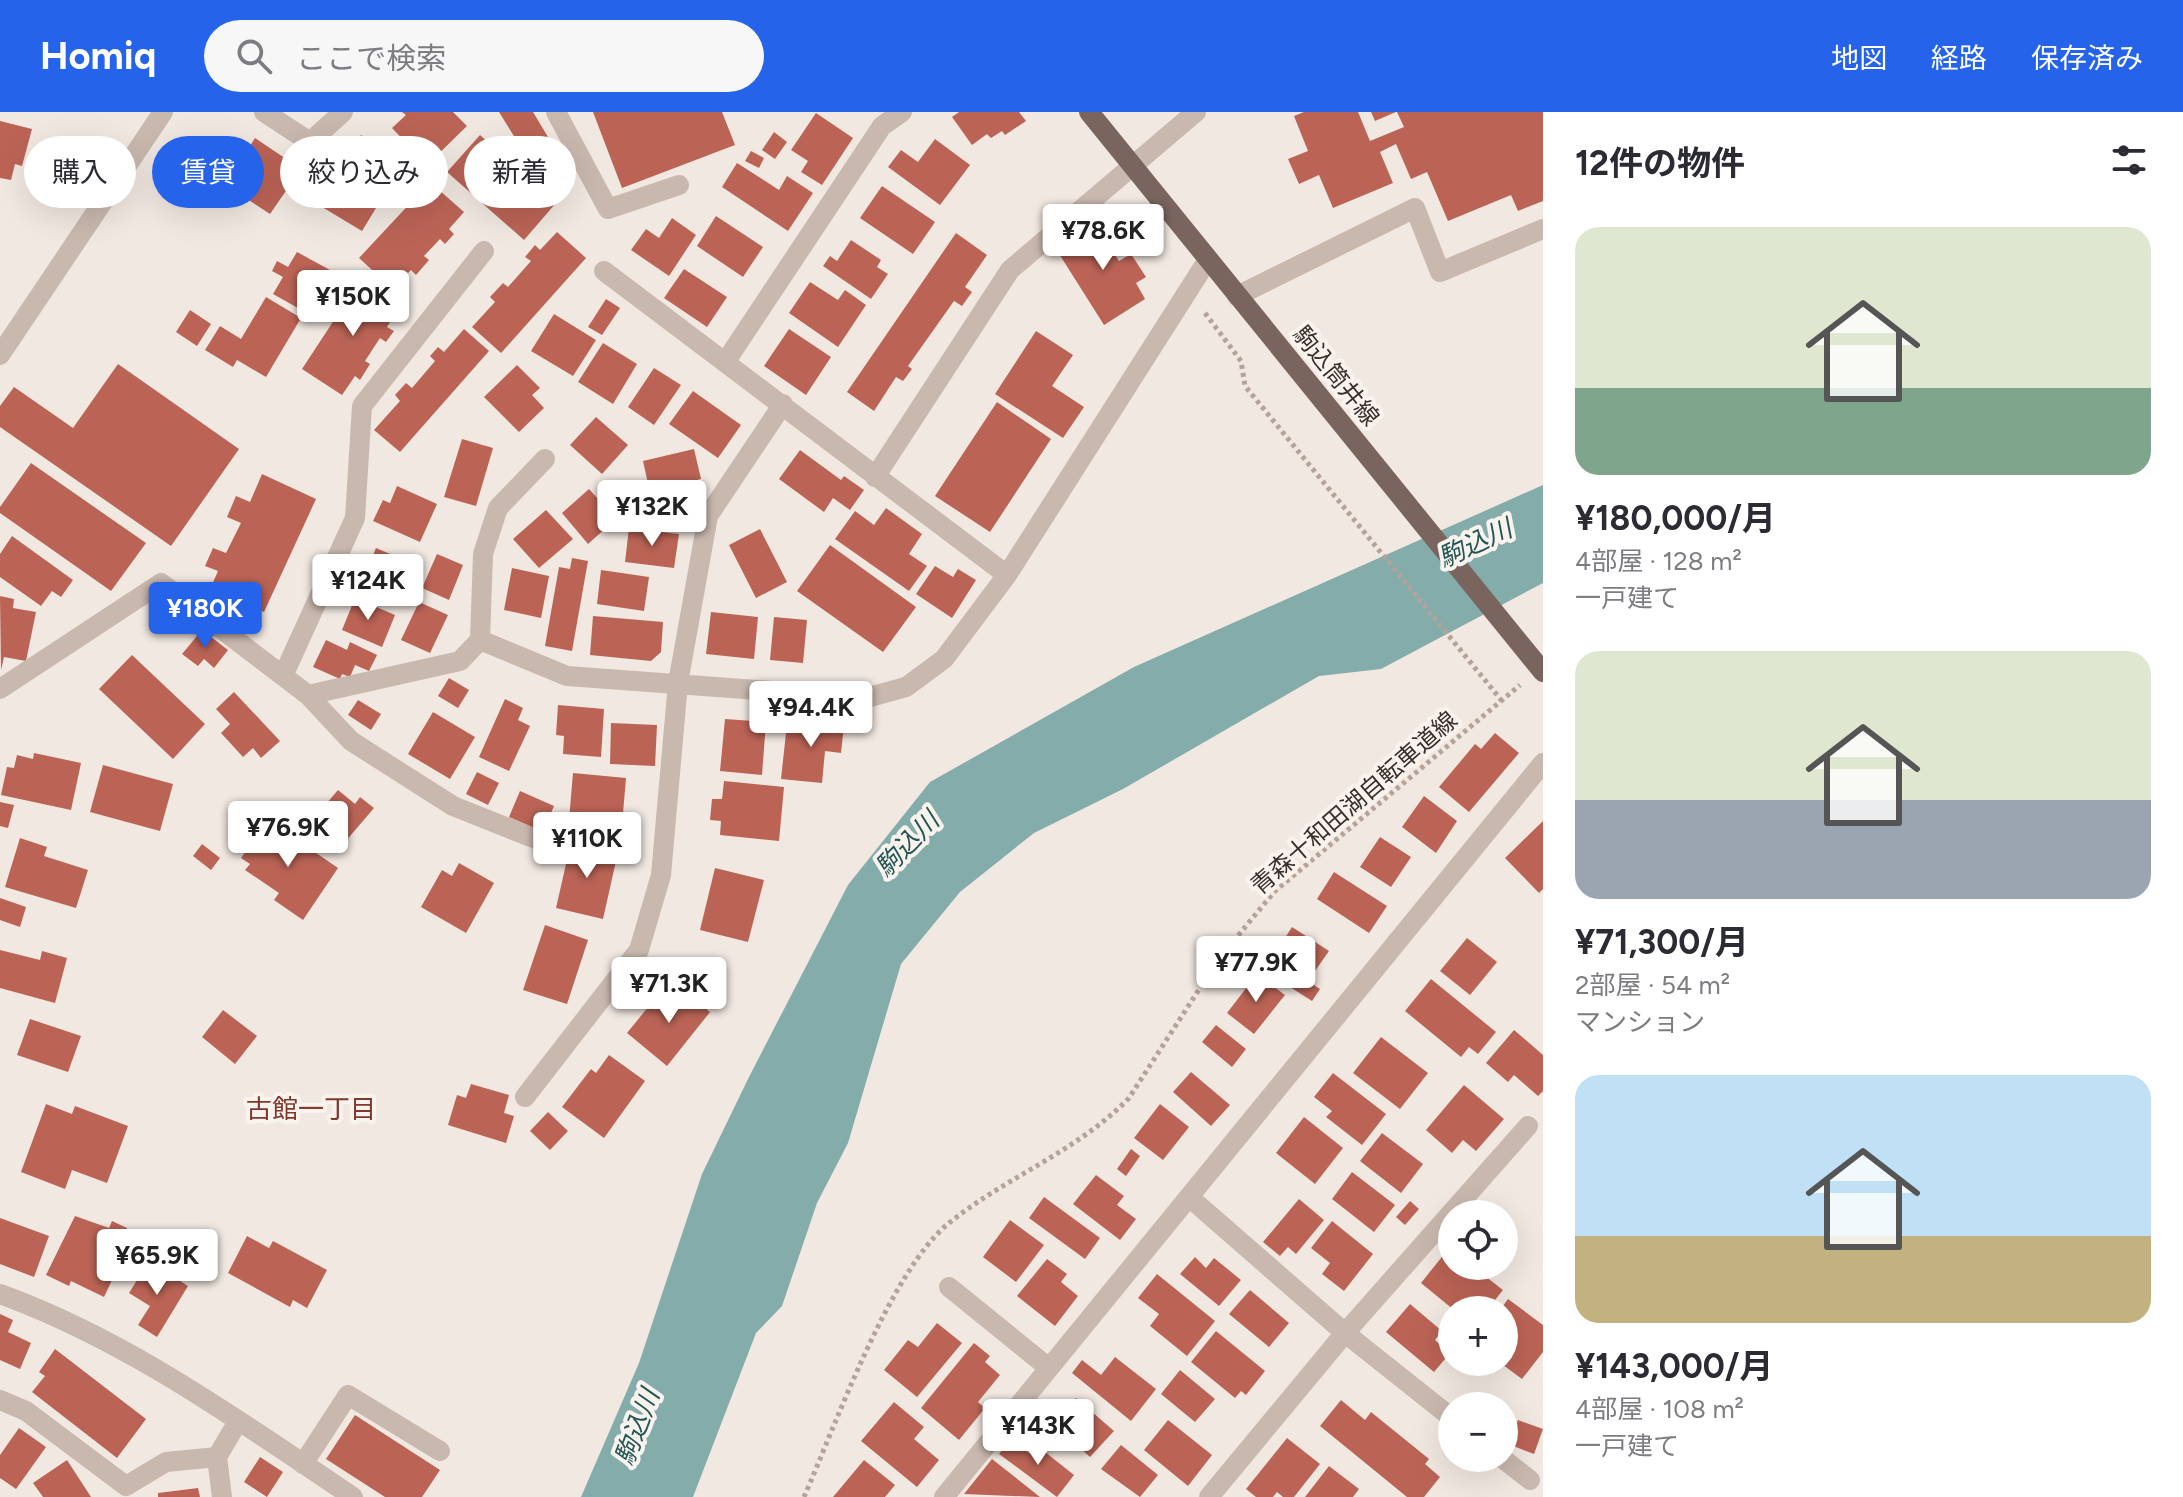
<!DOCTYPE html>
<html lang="ja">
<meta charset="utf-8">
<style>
body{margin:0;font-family:Figtree,"Noto Sans JP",sans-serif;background:#f7f7f7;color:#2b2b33;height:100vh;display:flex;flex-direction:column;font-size:30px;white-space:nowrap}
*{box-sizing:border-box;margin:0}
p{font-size:26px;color:#7c7c81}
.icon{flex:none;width:44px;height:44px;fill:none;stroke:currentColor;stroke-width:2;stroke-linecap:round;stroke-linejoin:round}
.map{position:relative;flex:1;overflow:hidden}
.panel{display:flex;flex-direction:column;background:#fff;width:640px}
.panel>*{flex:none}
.top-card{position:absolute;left:24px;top:24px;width:760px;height:72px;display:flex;gap:16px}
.buttons{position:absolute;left:1438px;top:1088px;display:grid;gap:16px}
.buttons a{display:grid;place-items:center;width:80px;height:80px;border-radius:50%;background:#fff;box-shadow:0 8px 32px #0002;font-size:40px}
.price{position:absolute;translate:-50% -68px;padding:0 18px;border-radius:8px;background:#fff;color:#222;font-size:26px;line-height:52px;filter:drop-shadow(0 2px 4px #0008)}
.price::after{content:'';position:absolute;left:50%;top:48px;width:24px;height:18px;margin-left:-12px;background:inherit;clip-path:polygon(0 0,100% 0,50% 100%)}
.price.selected{background:#2563eb;color:#fff}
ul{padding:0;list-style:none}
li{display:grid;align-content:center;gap:16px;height:424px;padding:0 32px}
li span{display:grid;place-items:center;height:248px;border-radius:24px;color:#555}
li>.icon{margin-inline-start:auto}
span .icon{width:144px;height:144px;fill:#fffc;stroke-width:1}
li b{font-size:34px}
h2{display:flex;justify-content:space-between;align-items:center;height:96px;padding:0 32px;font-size:34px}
.pill{padding:0 28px;border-radius:36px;background:#fff;box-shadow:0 8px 32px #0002;font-size:28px;line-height:72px}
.pill.selected{background:#2563eb;color:#fff}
header{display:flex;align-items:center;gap:48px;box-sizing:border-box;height:112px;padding:0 40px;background:#2563eb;color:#fff}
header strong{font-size:38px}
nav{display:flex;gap:44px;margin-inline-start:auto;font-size:28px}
.search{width:560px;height:72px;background:#f7f7f7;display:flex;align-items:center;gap:20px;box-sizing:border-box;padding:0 28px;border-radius:44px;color:#7c7c81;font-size:30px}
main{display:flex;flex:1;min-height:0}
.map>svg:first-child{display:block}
</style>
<header>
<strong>Homiq</strong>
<div class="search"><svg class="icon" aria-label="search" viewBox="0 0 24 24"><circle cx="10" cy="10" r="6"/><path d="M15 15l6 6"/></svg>ここで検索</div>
<nav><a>地図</a><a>経路</a><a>保存済み</a></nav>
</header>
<main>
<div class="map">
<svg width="1543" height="1385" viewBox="0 0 1543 1385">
<rect width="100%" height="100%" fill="#f1e8e1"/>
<!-- water -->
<path fill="#83acaa" d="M1543,373V471L1381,557L1319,564L1123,677L1034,721L960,780L901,852L848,1031L817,1091L782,1194L756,1221L693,1385H581L639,1251L702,1062L749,965L848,773L930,670L1134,555Z"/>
<!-- building -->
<path fill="#bb6456" d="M402,0H453L467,14L427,53L392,16L406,3Z
M499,0H533L554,35L530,50Z
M593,0H722L735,33L622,76Z
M959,0H1019L1026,9L1005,23L1002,19L991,26L987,22L972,33L952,5Z
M1304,0H1358L1370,29L1404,15L1397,0H1543V89L1518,99L1511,83L1448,109L1427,60L1411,67L1396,32L1380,40L1393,71L1333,96L1319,63L1299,72L1288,47L1308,39L1294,4Z
M1371,0H1396L1375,9Z
M816,1L853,26L822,73L801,60L808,49L791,38Z
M0,9L32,17L22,54L15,52L11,68L0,66Z
M774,20L787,30L775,47L762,38Z
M361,23L404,50L362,119L317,92L338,58L333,55L340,44L346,47Z
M480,23L556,91L524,128L447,60Z
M255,26L301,57L270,102L226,73L236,59L229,55L236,44L241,48Z
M935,27L970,53L940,93L888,55L901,38L918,50Z
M751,39L764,46L759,56L745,49Z
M737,51L779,78L787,64L813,81L788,119L722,75Z
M430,70L464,100L449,117L454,122L445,132L440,127L424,144L429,148L416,163L411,158L393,177L359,146Z
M882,74L935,110L913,142L860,106Z
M716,104L763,135L743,165L697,134Z
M1107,104L1116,118L1104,125L1119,149L1131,142L1146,165L1136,171L1145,187L1104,213L1056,137Z
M672,106L696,123L669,164L631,138L646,117L659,126Z
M557,120L586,146L501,241L472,215L495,190L490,185L503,171L508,175L531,149L525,145L535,133L540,138Z
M956,121L987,143L965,175L972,180L962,194L954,189L908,254L912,257L903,269L896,265L874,299L847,280Z
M851,128L881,148L877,155L888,162L871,187L823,154L830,144L837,149Z
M297,140L330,158L305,200L273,182L283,165L272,159L277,149L288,155Z
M684,157L727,185L707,215L664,186Z
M361,167L401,193L387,215L394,219L386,230L380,226L365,249L370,252L360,268L355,264L342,283L302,257Z
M810,170L838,188L845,178L866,193L838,235L789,201Z
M266,185L301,206L266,265L237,248L233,255L205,238L220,214L241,227Z
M606,187L620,196L602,223L588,215Z
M190,198L211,212L197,234L176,220Z
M554,202L596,228L573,264L531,239Z
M464,217L489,239L400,340L374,318L400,289L395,283L406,271L412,276L435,249L430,244L438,235L444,240Z
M789,217L831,245L806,283L764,254Z
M1036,219L1073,243L1052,274L1084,295L1063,326L995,282Z
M603,231L637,252L613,292L578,270Z
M118,252L239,337L171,434L0,315V294L14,275L73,316Z
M517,253L540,276L532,283L544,296L519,320L484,285Z
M654,256L681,273L654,313L628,295Z
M693,279L741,313L718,346L669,312Z
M997,290L1051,327L990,420L935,384Z
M596,305L628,333L602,362L570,333Z
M462,327L493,336L476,394L444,385Z
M694,337L701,367L693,369L698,390L668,396L666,387L652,390L643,349Z
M800,338L841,368L844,364L864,378L850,398L833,386L824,400L779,367Z
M31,351L146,431L111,479L0,401V395Z
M262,362L316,387L264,500L211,475L218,459L205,454L213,436L226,441L241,411L227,405L236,384L250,390Z
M397,374L437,392L420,430L373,409L383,388L390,391Z
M589,377L616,407L588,432L562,401Z
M886,396L922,422L909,442L927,454L909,479L835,427L855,399L874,413Z
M546,398L573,427L539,456L513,427Z
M629,416L679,422L674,456L625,450Z
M760,417L787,470L756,486L729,433Z
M12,424L73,468L61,485L52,479L41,494L0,465V442Z
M830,433L916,495L883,540L797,479Z
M376,436L416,453L402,486L362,469Z
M437,442L463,453L449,488L422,476Z
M572,446L588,449L572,539L545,534L559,455L570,457Z
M935,454L953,465L958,457L976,468L952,506L916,482Z
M512,456L549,464L541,506L504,498Z
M601,458L649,465L644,499L597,492Z
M0,484L14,487L13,496L36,500L26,549L4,545L1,558Z
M355,486L395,503L382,535L342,518Z
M419,490L448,503L430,541L401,528Z
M711,500L758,505L754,547L706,542Z
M593,504L663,510L661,540L651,549L590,543Z
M774,505L807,508L803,551L770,548Z
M202,518L228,538L214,556L204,547L198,554L182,542Z
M326,528L347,538L350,530L377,543L369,559L355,553L350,565L342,562L340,567L313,555Z
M132,543L205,612L173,647L99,577Z
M449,566L469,578L458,596L438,584Z
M234,580L280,629L261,646L253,636L243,645L221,621L230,612L216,597Z
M505,587L523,596L518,608L530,614L509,659L479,645Z
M358,588L381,602L371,618L348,603Z
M558,593L604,597L601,645L563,642L564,624L556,623Z
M433,600L475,625L450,667L408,642Z
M827,602L845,604L841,641L825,639L822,671L781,667L787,612L826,616Z
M725,607L766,610L762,663L720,659Z
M611,611L657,613L655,654L610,652Z
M1495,621L1519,641L1469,700L1439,675L1475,632L1481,637Z
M34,641L81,651L71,698L1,683L7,655L14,656L17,643L33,647Z
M103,653L173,672L160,719L90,700Z
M477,660L499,671L488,693L466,682Z
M573,661L626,666L622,713L569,708Z
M724,669L784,675L779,729L720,723L721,709L710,708L712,687H722Z
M338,678L355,692L360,685L374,696L345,730L315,705Z
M520,679L554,694L543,720L509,705Z
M1424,684L1457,709L1436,741L1402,715Z
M0,690L14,693L8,716L0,714Z
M268,708L338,756L303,808L274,788L279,781L245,758L250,752L241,746Z
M1543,709V777L1539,781L1505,746Z
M1380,725L1411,745L1391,775L1360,755Z
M20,726L47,735L44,744L88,758L76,796L5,775Z
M571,730L618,740L603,807L556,796Z
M202,732L220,746L211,758L193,744Z
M459,751L494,771L466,821L421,795L442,758L452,764Z
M715,756L764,768L748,830L700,818Z
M1334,760L1387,794L1369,821L1317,787Z
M0,786L26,795L20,815L0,808Z
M545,813L588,828L567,892L523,878Z
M1292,815L1329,839L1308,869L1320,877L1312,889L1290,875L1295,868L1269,851Z
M1467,826L1497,850L1470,883L1440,859Z
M0,838L40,848L42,839L67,846L55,891L0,876Z
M1257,862L1285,883L1254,922L1227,901Z
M1431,867L1496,920L1478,942L1469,935L1461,945L1405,899Z
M678,874L710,900L667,954L627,921L658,883L666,889Z
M223,898L257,924L235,952L202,925Z
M30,907L81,924L68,960L17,943Z
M1216,913L1246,937L1232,955L1202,930Z
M1514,918L1543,943V979L1538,984L1514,963L1508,970L1486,951Z
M1381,925L1428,961L1400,997L1353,961Z
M609,943L645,969L604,1026L562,995L591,957L596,961Z
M1191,960L1230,993L1211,1014L1173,980Z
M1333,961L1386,1002L1362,1033L1326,1005L1332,999L1314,985Z
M471,972L509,983L504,1001L514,1004L506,1031L448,1013L457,983L466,986Z
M1464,973L1504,1007L1476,1039L1463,1028L1452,1041L1426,1018Z
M46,992L72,1002L75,994L128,1014L107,1071L72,1058L65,1077L21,1060Z
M1160,992L1189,1015L1163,1048L1134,1026Z
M548,1000L568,1019L550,1038L530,1019Z
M1304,1005L1343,1036L1315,1072L1276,1041Z
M1382,1021L1423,1052L1401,1081L1360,1049Z
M1131,1037L1140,1044L1126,1064L1117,1057Z
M1352,1060L1395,1093L1374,1120L1332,1087Z
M1096,1063L1124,1084L1117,1093L1136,1107L1120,1128L1073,1092Z
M1044,1085L1100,1126L1085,1147L1029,1106Z
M1299,1087L1324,1108L1296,1142L1288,1135L1280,1144L1263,1130Z
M1410,1089L1419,1097L1405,1113L1396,1105Z
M75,1104L109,1116L112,1109L127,1116L118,1135L103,1128L99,1136L122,1147L104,1185L71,1169L69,1174L46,1163Z
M0,1106L49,1124L34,1165L0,1152Z
M1010,1108L1044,1133L1016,1170L983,1145Z
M1332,1109L1373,1142L1344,1179L1322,1162L1330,1151L1311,1136Z
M247,1124L269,1136L273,1129L327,1158L307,1196L293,1188L290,1195L228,1161Z
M1449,1136L1452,1154H1472L1503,1178L1487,1198H1454L1421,1171Z
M1195,1145L1206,1156L1214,1146L1241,1168L1219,1194L1180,1162Z
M1047,1147L1067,1162L1061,1170L1078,1184L1055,1214L1017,1184Z
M149,1149L188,1174L157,1225L138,1213L150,1194L129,1181Z
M1157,1162L1215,1209L1187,1244L1150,1214L1159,1202L1138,1186Z
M1250,1178L1289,1211L1269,1235L1229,1202Z
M1508,1187L1543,1213V1240L1522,1267L1499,1250H1504V1198H1500Z
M1410,1192L1442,1219L1435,1228L1450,1241L1434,1260L1386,1220Z
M0,1202L13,1208L8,1220L31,1231L20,1257L0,1248Z
M937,1211L962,1231L917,1285L884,1258L908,1228L918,1235Z
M1216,1219L1265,1259L1246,1283L1241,1279L1235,1286L1191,1250Z
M974,1231L990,1244L985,1250L1000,1263L978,1290L985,1296L959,1328L921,1296Z
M55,1237L146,1307L117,1346L32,1280L45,1264L39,1260Z
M1115,1245L1156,1277L1131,1309L1072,1261L1082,1248L1101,1263Z
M1180,1258L1215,1287L1195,1310L1161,1282Z
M1076,1286L1114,1319L1090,1345L1053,1312Z
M1341,1288L1365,1308L1371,1300L1429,1347L1425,1352L1440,1365L1424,1385H1407L1320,1314Z
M894,1290L924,1315L914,1327L939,1348L917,1375L861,1329Z
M355,1303L440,1358L422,1385H385L326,1347Z
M1168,1308L1212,1343L1188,1374L1144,1338Z
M1518,1308L1543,1317L1534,1342L1508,1332Z
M19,1316L46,1335L16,1377L0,1366V1343Z
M1287,1326L1320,1352L1294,1385H1283L1277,1380L1273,1385H1256L1246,1377Z
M1011,1327L1033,1344L1040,1336L1074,1363L1057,1385L999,1342Z
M1121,1333L1158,1363L1140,1385L1101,1357Z
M260,1345L283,1360L267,1385L244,1370Z
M992,1347L1040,1385L964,1382Z
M67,1348L91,1385H43L33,1371Z
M864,1348L895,1373L885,1385H833Z
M1329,1354L1359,1377L1353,1385H1305Z
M198,1376L200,1385H158V1381Z"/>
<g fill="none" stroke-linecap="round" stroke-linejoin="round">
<!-- path -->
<path stroke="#b5a298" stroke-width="5" stroke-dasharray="4 4" stroke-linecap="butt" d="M1205,201L1241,249L1245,274L1502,589
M804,1385C836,1312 890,1159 949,1111C1006,1065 1078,1039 1129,986L1218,848L1274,780L1520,573"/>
<!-- minor -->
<path stroke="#c9b8ae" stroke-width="20" d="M264,0L310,30L343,0
M556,0L608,97L679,73
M604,159L1007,463
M1237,184L1415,96L1440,160L1543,117
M0,243L163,0
M726,249L882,14L902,0
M545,347L498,396L483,442L480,528L567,564L866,586L906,575L944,547L1007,463L1207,149
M875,365L1010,158L1196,0
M283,564L355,406L362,294L484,139
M0,577L161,471L308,583L351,629L453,694L541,729
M308,583L460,549L480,528
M525,985L639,838L661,763L678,571L708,404L783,292
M1189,1085L1345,1221L1452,1306
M949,1175L1049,1256
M0,1182C127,1228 241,1310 353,1385
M0,1288L26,1299L126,1374L166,1350L217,1345L237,1311
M217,1345L222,1385
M1502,1346L1530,1368
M303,1352L348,1283L440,1339
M944,1385L1543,651
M1209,1385L1345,1221L1528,1014"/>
<!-- major -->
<path stroke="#79655e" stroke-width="20" d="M1089,0L1543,560"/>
</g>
<g text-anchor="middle" stroke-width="8" stroke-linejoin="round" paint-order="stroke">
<!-- street labels -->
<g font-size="24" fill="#382e2c" stroke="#f9f3ee">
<text transform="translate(1336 264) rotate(51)" y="8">駒込筒井線</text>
<text transform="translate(1354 691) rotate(-41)" y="8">青森十和田湖自転車道線</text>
</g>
<!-- water labels -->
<g font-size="26" font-style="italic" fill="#245655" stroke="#f9f3ee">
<text transform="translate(1475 431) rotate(-25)" y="9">駒込川</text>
<text transform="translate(907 732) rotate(-46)" y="9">駒込川</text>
<text transform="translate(637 1315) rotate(-69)" y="9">駒込川</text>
</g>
<!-- neighbourhood labels -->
<g font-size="26" fill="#80382c" stroke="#f9f3ee">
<text x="311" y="1006">古館一丁目</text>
</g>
</g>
</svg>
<div class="buttons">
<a><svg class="icon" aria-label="locate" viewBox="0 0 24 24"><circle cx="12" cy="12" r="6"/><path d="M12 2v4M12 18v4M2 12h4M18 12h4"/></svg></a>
<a>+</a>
<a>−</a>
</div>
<b class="price" style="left:1103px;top:160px">¥78.6K</b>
<b class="price" style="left:353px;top:226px">¥150K</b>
<b class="price" style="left:652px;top:436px">¥132K</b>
<b class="price" style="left:368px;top:510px">¥124K</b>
<b class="price selected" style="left:205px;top:538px">¥180K</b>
<b class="price" style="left:811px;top:637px">¥94.4K</b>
<b class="price" style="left:288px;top:757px">¥76.9K</b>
<b class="price" style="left:587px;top:768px">¥110K</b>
<b class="price" style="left:1256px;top:892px">¥77.9K</b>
<b class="price" style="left:669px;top:913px">¥71.3K</b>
<b class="price" style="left:157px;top:1185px">¥65.9K</b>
<b class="price" style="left:1038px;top:1355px">¥143K</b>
<div class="top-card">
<a class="pill">購入</a>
<a class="pill selected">賃貸</a>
<a class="pill">絞り込み</a>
<a class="pill">新着</a>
</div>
</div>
<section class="panel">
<h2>12件の物件<svg class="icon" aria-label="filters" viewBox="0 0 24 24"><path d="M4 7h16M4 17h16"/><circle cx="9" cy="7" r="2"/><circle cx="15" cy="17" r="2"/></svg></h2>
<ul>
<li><span style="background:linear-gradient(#dfe7d0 65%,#7fa58c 0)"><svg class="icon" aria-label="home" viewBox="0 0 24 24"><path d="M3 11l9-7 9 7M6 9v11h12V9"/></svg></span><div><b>¥180,000/月</b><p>4部屋 · 128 m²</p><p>一戸建て</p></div></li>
<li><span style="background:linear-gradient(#dfe7d0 60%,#9aa5b1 0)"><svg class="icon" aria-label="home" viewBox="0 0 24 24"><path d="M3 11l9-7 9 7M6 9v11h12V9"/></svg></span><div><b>¥71,300/月</b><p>2部屋 · 54 m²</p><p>マンション</p></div></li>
<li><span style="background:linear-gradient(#bfe0f5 65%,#c2b280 0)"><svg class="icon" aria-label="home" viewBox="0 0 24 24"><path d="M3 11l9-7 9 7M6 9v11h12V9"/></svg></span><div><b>¥143,000/月</b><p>4部屋 · 108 m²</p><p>一戸建て</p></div></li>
</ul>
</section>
</main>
